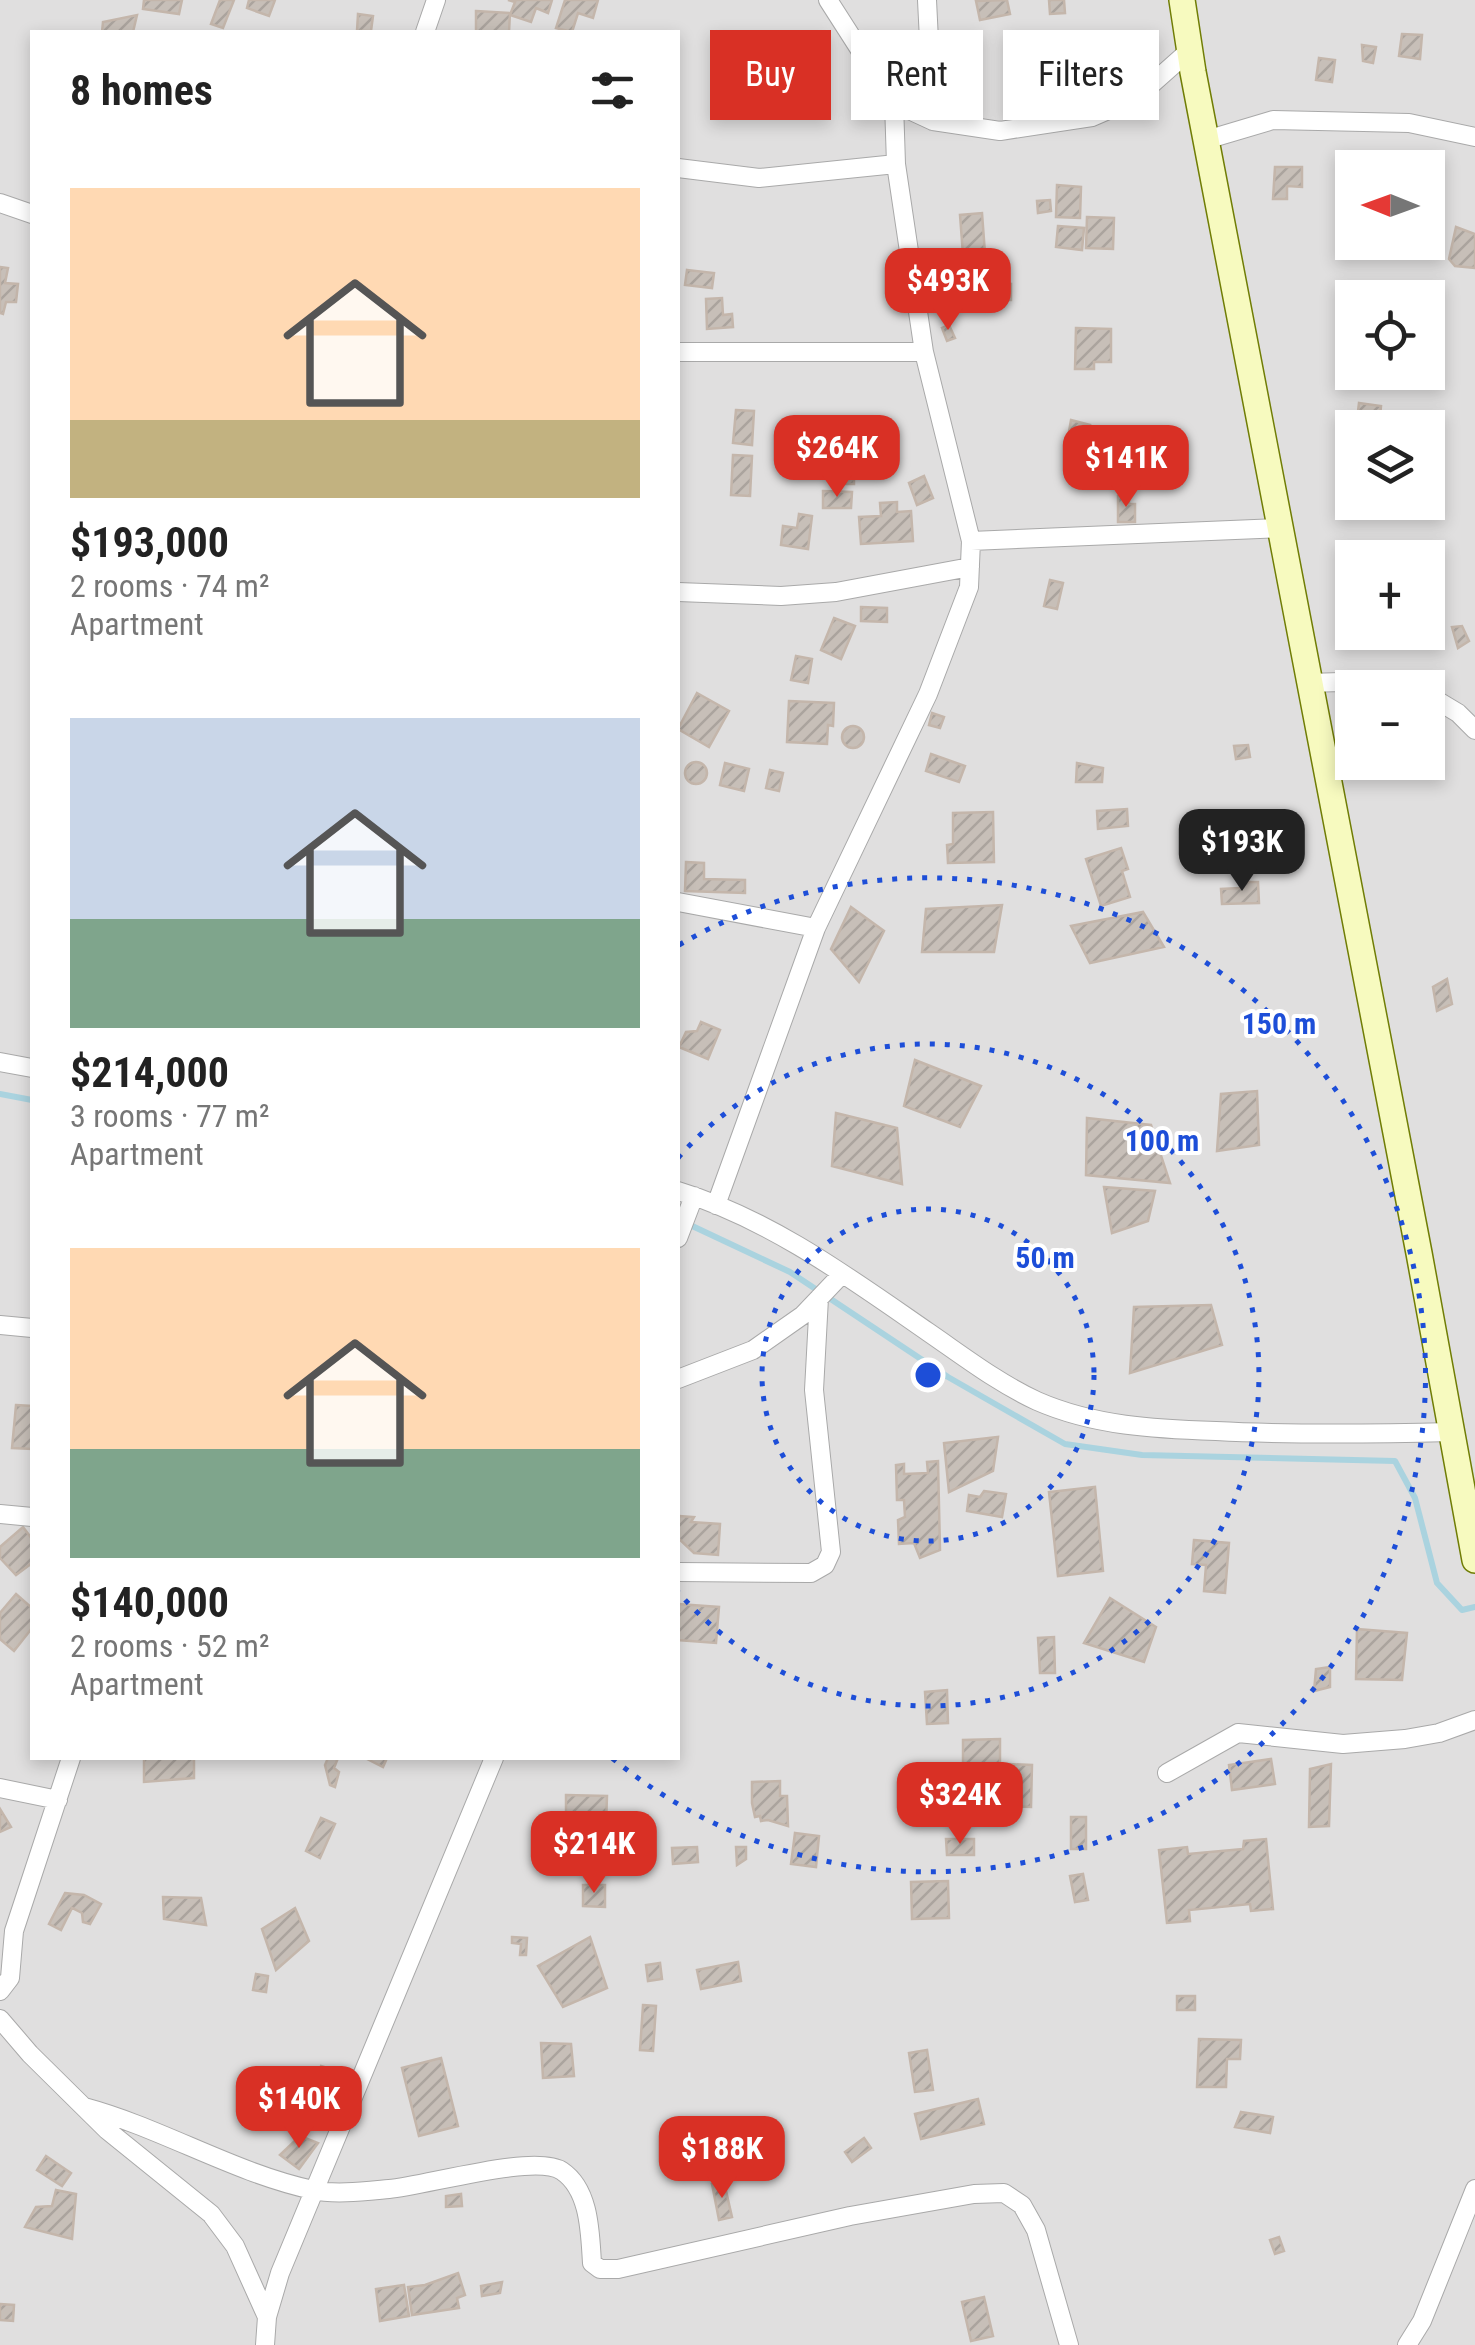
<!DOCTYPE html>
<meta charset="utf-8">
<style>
body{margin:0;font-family:"Roboto Condensed",sans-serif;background:#f6f6f6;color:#222;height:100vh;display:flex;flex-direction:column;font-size:38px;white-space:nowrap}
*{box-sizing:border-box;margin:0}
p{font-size:32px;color:#767676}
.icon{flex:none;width:55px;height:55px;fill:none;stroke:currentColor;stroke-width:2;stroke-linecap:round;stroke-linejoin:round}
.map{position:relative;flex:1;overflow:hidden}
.drawer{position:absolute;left:30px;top:30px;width:650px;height:1730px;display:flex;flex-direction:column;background:#fff;border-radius:0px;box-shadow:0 5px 15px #0003}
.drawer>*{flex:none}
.banner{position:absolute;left:710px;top:30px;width:615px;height:90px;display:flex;gap:20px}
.needle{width:65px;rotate:271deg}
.fabs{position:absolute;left:1335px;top:150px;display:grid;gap:20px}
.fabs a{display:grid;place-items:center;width:110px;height:110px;border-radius:0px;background:#fff;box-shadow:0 5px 15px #0003;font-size:50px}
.price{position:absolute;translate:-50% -85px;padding:0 22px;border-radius:20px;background:#d93025;color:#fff;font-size:32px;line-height:65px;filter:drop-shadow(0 2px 5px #0008)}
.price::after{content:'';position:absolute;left:50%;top:60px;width:30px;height:22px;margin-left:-15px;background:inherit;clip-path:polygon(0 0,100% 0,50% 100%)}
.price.selected{background:#222;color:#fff}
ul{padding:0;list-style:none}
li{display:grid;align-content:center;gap:20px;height:530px;padding:0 40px}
li span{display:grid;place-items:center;height:310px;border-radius:0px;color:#555}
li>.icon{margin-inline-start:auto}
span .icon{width:180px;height:180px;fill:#fffc;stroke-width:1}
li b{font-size:42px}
h2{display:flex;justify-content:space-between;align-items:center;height:120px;padding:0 40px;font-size:42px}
.pill{padding:0 35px;border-radius:0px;background:#fff;box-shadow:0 5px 15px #0003;font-size:35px;line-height:90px}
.pill.selected{background:#d93025;color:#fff}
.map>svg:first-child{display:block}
</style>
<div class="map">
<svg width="1475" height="2345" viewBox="0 0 1475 2345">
<defs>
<pattern id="building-hatch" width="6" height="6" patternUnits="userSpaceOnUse" patternTransform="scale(2.5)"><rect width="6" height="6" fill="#c7bfb8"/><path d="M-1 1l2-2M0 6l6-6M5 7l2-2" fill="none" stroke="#aba49e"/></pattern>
</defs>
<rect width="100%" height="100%" fill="#f2efe9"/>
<!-- residential -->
<path fill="#e0dfdf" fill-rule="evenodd" d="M0,0H1475V2345H0ZM32,32H678V1758H32ZM1352,168H1428V242H1352ZM1352,298H1428V372H1352ZM1352,428H1428V502H1352ZM1352,558H1428V632H1352ZM1352,688H1428V762H1352Z"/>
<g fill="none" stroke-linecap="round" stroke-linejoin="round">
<!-- stream -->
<path stroke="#aad3df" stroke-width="6" d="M0,1094L32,1100
M688,1224L790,1272L948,1377L1065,1444L1142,1455L1395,1461L1415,1498L1437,1583L1462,1610L1475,1607"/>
</g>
<!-- building -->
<path fill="url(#building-hatch)" stroke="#c4b6ab" stroke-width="2.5" d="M144,0H182L179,14L143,9Z
M220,0H234L223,28L211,24Z
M249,0H275L269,16L247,8Z
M508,0H552L548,13L536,8L531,22L510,15L515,2Z
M565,0H598L593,18L578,13L572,32L556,28Z
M1007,0L1010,14L980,20L976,1Z
M1049,0H1064L1065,13L1050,14Z
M476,11L510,13L509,32H476Z
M358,14L373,16L371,31H357Z
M137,15L133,32H102L103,22Z
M1402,34L1422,35L1420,59L1399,56Z
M951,42H962L964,61L952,62Z
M1362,45L1376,47L1373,63L1363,61Z
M1319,58L1335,60L1332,82L1316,80Z
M722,69L741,73L735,95L717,90Z
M815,95L829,105L819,118L806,107Z
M1275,167H1302V187L1287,186V199H1273Z
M1057,185L1081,187L1080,218L1056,217Z
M1050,200L1051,211L1038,213L1037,201Z
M982,213L985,253L963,255L960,215Z
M1087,217L1114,218L1113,249L1086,248Z
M1058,226L1084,228L1082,250L1056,247Z
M1456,227L1475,234V268L1455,266L1449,259Z
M979,265L983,291L965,293L961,267Z
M0,267L8,268L5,283L18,284L16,302H6L3,314L0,313Z
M687,270L714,273L712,288L685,285Z
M1341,282L1359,290L1357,298H1352V306L1339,301Z
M999,283L1011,284V300H999Z
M722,298L723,315L732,314L733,327L707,329L706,299Z
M949,325L955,338L947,341L942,328Z
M1076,328L1111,329V362H1094V369H1075Z
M1359,403L1381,406L1379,428H1356Z
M736,410L754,411L752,445L733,443Z
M1071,420L1090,425L1080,458L1065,454Z
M837,452H854V484H837Z
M733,455L752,456L750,496L731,495Z
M924,476L933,498L917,505L909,483Z
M823,491L852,492L851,508H823Z
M1118,496H1129V504H1135V522H1118Z
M897,502V512L911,511L913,541L861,544L859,517L881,516L880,503Z
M799,514L812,516L808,549L781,545L783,526L797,528Z
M1050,580L1063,583L1057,609L1044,606Z
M861,607L887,608V622L861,621Z
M834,618L855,626L841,659L821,650Z
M1462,626L1469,641L1458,648L1452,627Z
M796,656L812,659L808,683L791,680Z
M697,693L729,711L709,747L678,729Z
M789,701L834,703L833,726L828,725L827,744L787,742Z
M932,713L944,717L940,728L929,725Z
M842 737a11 11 0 1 1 22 0a11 11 0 1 1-22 0Z
M1248,745L1250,757L1236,759L1234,746Z
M931,754L965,766L959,782L926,771Z
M685 773a11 11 0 1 1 22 0a11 11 0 1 1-22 0Z
M725,763L749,769L744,791L720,785Z
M1077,763L1103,768L1102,782H1076Z
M770,770L783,773L779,791L766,788Z
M1127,809L1128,826L1098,829L1097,811Z
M993,812L994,862L948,863L947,845L953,844V813Z
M1121,848L1128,869L1122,871L1130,897L1101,906L1086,859Z
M686,862L704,863V879L745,880V893L685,891Z
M1240,882H1258L1259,903L1222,904L1221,889L1240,888Z
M1002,905L994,952H922L926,909Z
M851,907L884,931L859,982L831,949Z
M1143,912L1164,947L1090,963L1071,926Z
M1447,979L1452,1004L1437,1011L1433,987Z
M701,1022L720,1030L708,1059L679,1047L686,1032L697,1031Z
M915,1060L981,1086L960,1127L904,1106Z
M1257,1091L1259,1145L1217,1151L1221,1094Z
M836,1113L897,1128L902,1184L832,1166Z
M1087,1118L1151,1125L1170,1183L1086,1175Z
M1104,1187L1155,1191L1148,1221L1112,1233Z
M1211,1305L1222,1345L1130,1373L1134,1307Z
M16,1405L32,1406V1449L12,1448Z
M998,1437L993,1471L949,1492L944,1443Z
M938,1461L940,1550L920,1558L914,1543L899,1544L898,1520L905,1517L904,1500H897L896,1465L904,1464V1474L928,1473L927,1462Z
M1095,1487L1103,1571L1058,1576L1049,1492Z
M984,1491L1006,1494L1002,1517L967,1511L969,1495L980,1497Z
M679,1516L694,1517L691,1522L720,1524L718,1555L694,1553L678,1538Z
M23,1527L32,1539V1563L16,1575L0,1558V1547Z
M1194,1540L1229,1543L1225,1593L1204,1591L1206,1565L1192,1564Z
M16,1594L32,1608V1628L14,1651L0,1639V1613Z
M1110,1598L1156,1627L1144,1662L1084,1643Z
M678,1604L719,1607L716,1643L678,1640Z
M1357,1629L1407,1633L1402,1680L1356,1679Z
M1054,1637L1055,1673H1040L1038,1638Z
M1330,1667V1687L1314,1691L1316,1669Z
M947,1690L948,1723L927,1724L925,1692Z
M1000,1739V1774L963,1775V1740Z
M144,1758H194V1778L144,1782Z
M328,1758H338L334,1768L339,1772L335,1787L330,1785L325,1765Z
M365,1758H387L383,1767Z
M1271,1759L1275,1784L1232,1790L1229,1765Z
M1008,1764L1032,1765L1031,1807L1007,1806Z
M1331,1764L1329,1826L1309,1827L1310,1769Z
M780,1781V1796H787L788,1826L768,1820L761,1821L760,1816L755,1817L752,1803V1782Z
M566,1795L607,1796L606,1825L566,1824Z
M0,1809L11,1827L0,1832Z
M1071,1817H1086V1849H1071Z
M321,1818L335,1824L320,1858L306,1851Z
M795,1833L819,1836L816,1867L791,1864Z
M946,1839H974V1855H947Z
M1266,1839L1273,1909L1251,1911L1250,1904L1189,1910L1190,1921L1167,1923L1159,1850L1187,1847L1188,1854L1243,1849L1244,1841Z
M697,1847L698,1862L673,1864L672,1848Z
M736,1847H746V1859L737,1865Z
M1083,1874L1088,1900L1075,1902L1070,1876Z
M948,1881L949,1918L912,1919L911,1882Z
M583,1885H605V1907L583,1906Z
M65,1893L84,1895L101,1904L90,1924L83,1922L82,1913L72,1908L61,1930L49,1924Z
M163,1897L201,1898L206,1925L164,1919Z
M295,1908L309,1941L276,1970L262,1929Z
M512,1937L527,1938L526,1955H520L521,1944L512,1943Z
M590,1937L607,1988L563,2007L538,1966Z
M738,1962L741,1981L701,1989L697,1970Z
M660,1963L662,1979L648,1981L646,1965Z
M256,1974L268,1976L266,1992L253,1990Z
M1177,1996H1195V2010H1177Z
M643,2005L656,2006L653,2051L640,2050Z
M1199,2039L1241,2040L1240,2059H1227L1226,2087H1197Z
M541,2043L571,2044L574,2076L543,2078Z
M927,2050L933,2090L915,2092L909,2053Z
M441,2058L458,2126L419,2136L402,2068Z
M321,2066L340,2072L335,2088L316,2081Z
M249,2096L262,2099L257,2124L245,2121Z
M978,2099L984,2124L921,2139L915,2114Z
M1241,2112L1273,2117L1270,2133L1235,2127Z
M300,2136L318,2143L299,2169L280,2155Z
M864,2138L871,2148L852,2162L845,2152Z
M46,2156L71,2173L62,2186L37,2170Z
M724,2182L732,2217L719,2220L712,2184Z
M56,2190L76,2194L72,2239L25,2227L36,2207L52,2206Z
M461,2194L462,2206L446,2207V2196Z
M1279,2237L1284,2251L1275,2254L1270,2240Z
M458,2273L465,2295L457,2298L459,2308L412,2315L408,2287L425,2285Z
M502,2282L500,2293L482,2296L481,2286Z
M404,2285L409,2316L380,2321L376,2289Z
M984,2297L993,2336L971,2341L962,2302Z
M0,2304L14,2305L13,2321L0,2320Z"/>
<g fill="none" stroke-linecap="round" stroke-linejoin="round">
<!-- minor casing -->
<g stroke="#a9a9a9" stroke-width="20">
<path id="minor" d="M927,0L933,121
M425,32L436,0
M894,103L933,121L1000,131L1092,117L1136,98L1190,50
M1206,140L1273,120L1409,123L1475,137
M678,168L759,178L896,164
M0,203L32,214
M678,352H924
M971,541L1281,528
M678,592L781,596L836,592L970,567
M1308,683L1341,682L1390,688
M1428,695L1458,713L1475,730
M678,902L816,928
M0,1062L32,1068
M678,1191C770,1219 850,1278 928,1332C963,1356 998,1383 1037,1401C1094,1426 1155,1429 1216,1431C1294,1435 1373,1434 1451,1432
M716,1205L816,928L928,694L969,587L971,541L924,352L896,164L894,103L828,0
M678,1238L694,1196
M0,1325L32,1328
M678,1379L753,1350L803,1315L842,1274
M0,1514L32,1517
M678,1572L811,1573L825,1565L831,1552L814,1390L819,1298
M1167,1773L1238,1733L1343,1744L1405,1739L1439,1733L1475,1720
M0,1788L58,1800
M0,1991L10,1978L14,1931L71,1758
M0,2019L30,2054L107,2130L211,2214L235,2246L267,2317
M84,2107C162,2128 234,2173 313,2190C335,2195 367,2191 389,2189C425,2186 535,2153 562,2171C590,2190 590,2233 592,2263L600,2269H618L850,2216L974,2194L1004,2193L1022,2205L1036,2230L1069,2345
M265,2345L267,2317L280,2273L494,1758
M1407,2345L1422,2321L1475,2189"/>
</g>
<!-- secondary casing -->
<g stroke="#707d05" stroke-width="28">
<path id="secondary" d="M1182,0L1193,72L1419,1253L1475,1560"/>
</g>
<!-- minor -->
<use href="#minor" stroke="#fff" stroke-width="18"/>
<!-- secondary -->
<use href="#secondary" stroke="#f7fabf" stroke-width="25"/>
</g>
<!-- distance rings -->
<g fill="none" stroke="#1d4ed8" stroke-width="5" stroke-dasharray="5 10">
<circle cx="928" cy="1375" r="166"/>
<path d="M678 1158A331 331 0 1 1 678 1592"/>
<path d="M679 945A497 497 0 1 1 612 1758"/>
</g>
<circle cx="928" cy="1375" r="15" fill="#1d4ed8" stroke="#fff" stroke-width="5"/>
<g font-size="30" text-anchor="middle" font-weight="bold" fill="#1d4ed8" stroke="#fff" stroke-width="8" stroke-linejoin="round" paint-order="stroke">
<text x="1279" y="1034">150 m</text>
<text x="1162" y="1151">100 m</text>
<text x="1045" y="1268">50 m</text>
</g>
</svg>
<div class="fabs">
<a><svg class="needle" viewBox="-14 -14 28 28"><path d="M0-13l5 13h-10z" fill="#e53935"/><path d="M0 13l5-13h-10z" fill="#767676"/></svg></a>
<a><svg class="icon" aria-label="locate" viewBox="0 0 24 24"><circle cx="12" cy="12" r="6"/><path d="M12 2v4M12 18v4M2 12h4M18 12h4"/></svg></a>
<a><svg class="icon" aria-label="layers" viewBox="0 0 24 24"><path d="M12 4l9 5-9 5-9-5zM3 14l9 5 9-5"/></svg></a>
<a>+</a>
<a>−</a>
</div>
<b class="price" style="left:948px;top:333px">$493K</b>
<b class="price" style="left:837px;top:500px">$264K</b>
<b class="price" style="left:1126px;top:510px">$141K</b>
<b class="price selected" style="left:1242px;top:894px">$193K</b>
<b class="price" style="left:960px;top:1847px">$324K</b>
<b class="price" style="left:594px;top:1896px">$214K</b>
<b class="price" style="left:299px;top:2151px">$140K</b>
<b class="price" style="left:722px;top:2201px">$188K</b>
<div class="banner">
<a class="pill selected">Buy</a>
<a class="pill">Rent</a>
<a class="pill">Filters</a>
</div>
<section class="drawer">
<h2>8 homes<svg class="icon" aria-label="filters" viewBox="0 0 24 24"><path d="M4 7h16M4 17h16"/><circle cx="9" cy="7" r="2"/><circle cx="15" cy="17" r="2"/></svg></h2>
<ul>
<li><span style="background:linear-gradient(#ffd9b3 75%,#c2b280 0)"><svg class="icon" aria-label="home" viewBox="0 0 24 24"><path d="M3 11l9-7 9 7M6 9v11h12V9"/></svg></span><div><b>$193,000</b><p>2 rooms · 74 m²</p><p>Apartment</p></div></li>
<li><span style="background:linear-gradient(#c9d6e8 65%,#7fa58c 0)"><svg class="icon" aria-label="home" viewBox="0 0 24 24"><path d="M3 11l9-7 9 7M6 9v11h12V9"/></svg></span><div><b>$214,000</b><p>3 rooms · 77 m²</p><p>Apartment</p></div></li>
<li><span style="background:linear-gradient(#ffd9b3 65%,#7fa58c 0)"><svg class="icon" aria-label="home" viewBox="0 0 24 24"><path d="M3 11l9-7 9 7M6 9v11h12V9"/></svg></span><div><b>$140,000</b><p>2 rooms · 52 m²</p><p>Apartment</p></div></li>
</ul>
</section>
</div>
